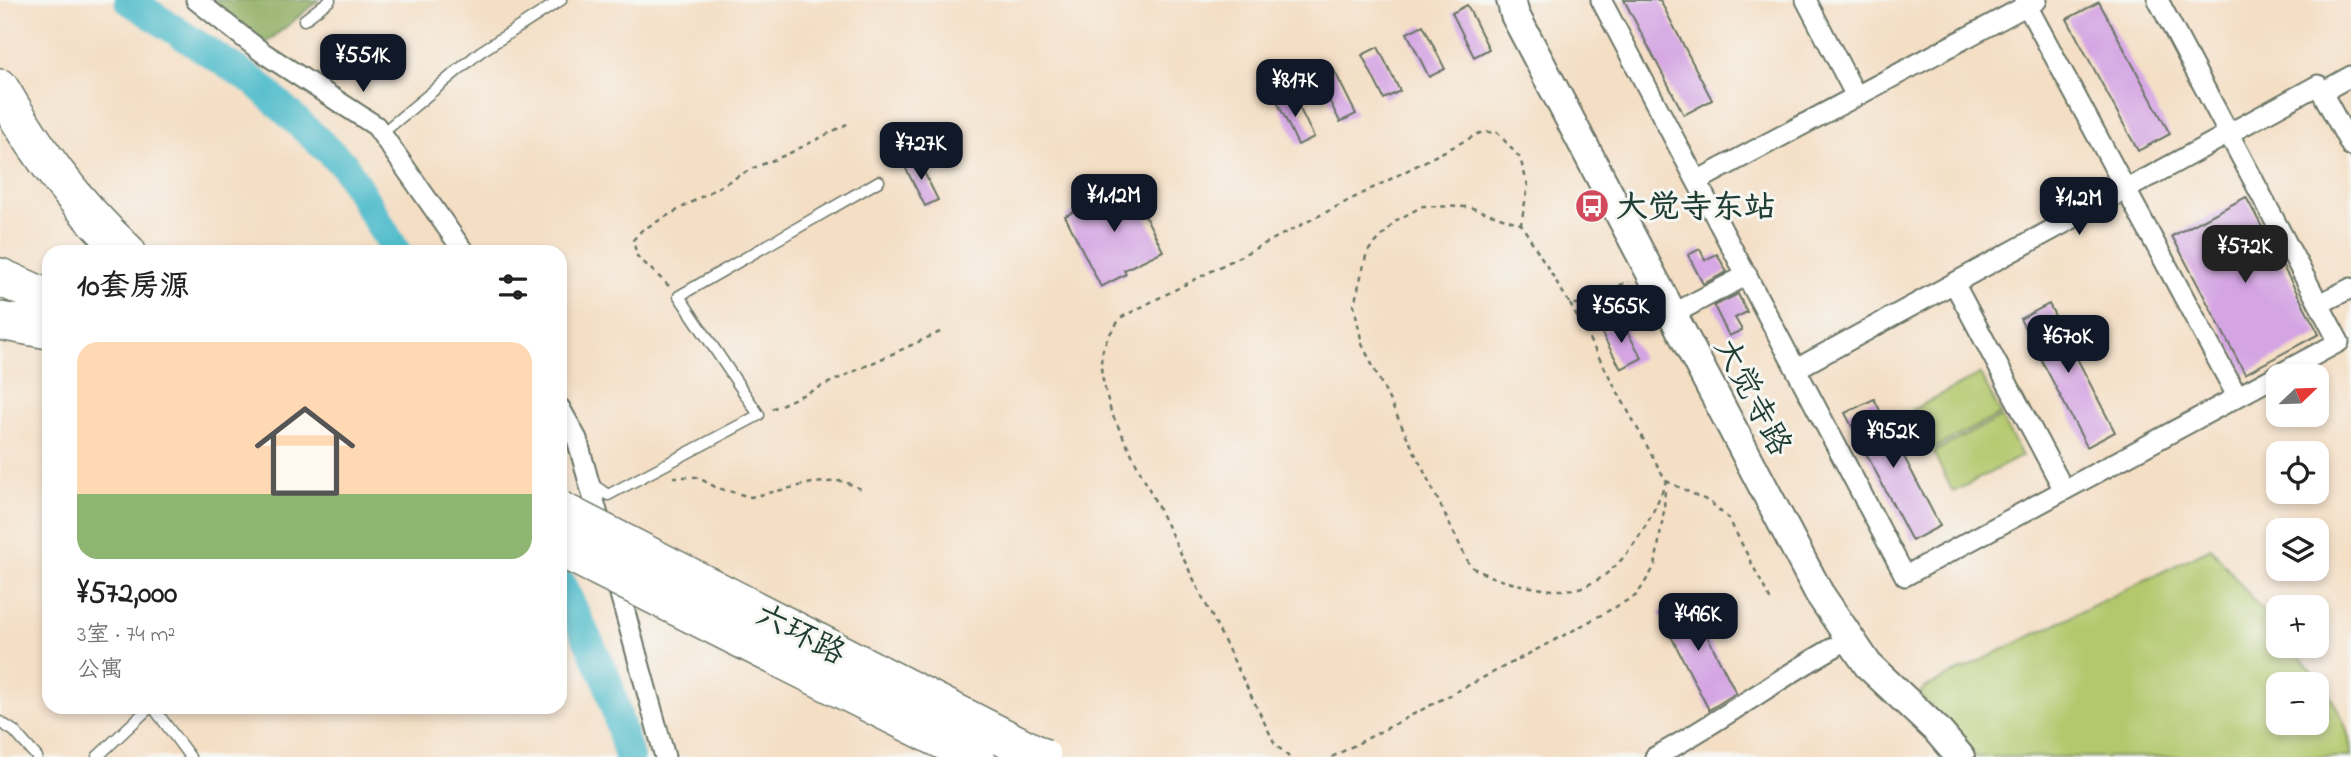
<!DOCTYPE html>
<html lang="zh">
<meta charset="utf-8">
<style>
body{margin:0;font-family:"Indie Flower","LXGW WenKai TC",sans-serif;background:#f6f6f6;color:#222;height:100vh;display:flex;flex-direction:column;font-size:26px;white-space:nowrap}
*{box-sizing:border-box;margin:0}
p{font-size:23px;color:#767676}
.icon{flex:none;width:38px;height:38px;fill:none;stroke:currentColor;stroke-width:2;stroke-linecap:round;stroke-linejoin:round}
.map{position:relative;flex:1;overflow:hidden}
.side{position:absolute;left:42px;top:245px;width:525px;height:469px;display:flex;flex-direction:column;background:#fff;border-radius:21px;box-shadow:0 4px 10px #0003}
.side>*{flex:none}
.needle{width:46px;rotate:67deg}
.fabs{position:absolute;left:2266px;top:364px;display:grid;gap:14px}
.fabs a{display:grid;place-items:center;width:63px;height:63px;border-radius:14px;background:#fff;box-shadow:0 4px 10px #0003;font-size:35px}
.price{position:absolute;translate:-50% -60px;padding:0 16px;border-radius:14px;background:#111827;color:#fff;font-size:23px;line-height:46px;filter:drop-shadow(0 2px 4px #0008)}
.price::after{content:'';position:absolute;left:50%;top:42px;width:21px;height:16px;margin-left:-10px;background:inherit;clip-path:polygon(0 0,100% 0,50% 100%)}
.price.active{background:#222;color:#fff}
ul{padding:0;list-style:none}
li{display:grid;align-content:center;gap:14px;height:371px;padding:0 35px}
li+li{border-top:2px solid #e0e0e0}
li span{display:grid;place-items:center;height:217px;border-radius:21px;color:#555}
li>.icon{margin-inline-start:auto}
span .icon{width:126px;height:126px;fill:#fffc;stroke-width:1}
li b{font-size:30px}
h2{display:flex;justify-content:space-between;align-items:center;height:84px;padding:0 35px;font-size:30px}
.map>svg:first-child{display:block}
</style>
<div class="map">
<svg width="2351" height="757" viewBox="0 0 2351 757">
<rect width="100%" height="100%" fill="#f6f6f2"/>
<filter id="ink" filterUnits="userSpaceOnUse"><feTurbulence type="fractalNoise" baseFrequency=".0143" numOctaves="2"/><feDisplacementMap in="SourceGraphic" scale="14" xChannelSelector="R" yChannelSelector="G"/><feConvolveMatrix kernelMatrix="1 2 1 2 8 2 1 2 1" color-interpolation-filters="sRGB"/></filter>
<filter id="wash" filterUnits="userSpaceOnUse"><feTurbulence type="fractalNoise" baseFrequency=".00686" numOctaves="4" result="noise"/><feDisplacementMap in="SourceGraphic" scale="28" xChannelSelector="R" yChannelSelector="G"/><feGaussianBlur stdDeviation="1.57" result="paint"/><feColorMatrix in="noise" values="0 0 0 0 0 0 0 0 0 0 0 0 0 0 0 0 0 1.4 0 .05"/><feComposite in="paint" operator="in"/></filter>
<g filter="url(#wash)">
<rect width="100%" height="100%" fill="#f4dec4"/>
<!-- green -->
<path fill="#b3c86d" stroke="#698250" stroke-width="2" fill-rule="evenodd" d="M1980,374L2001,414L1932,449L1912,410Z
M2001,417L2022,456L1953,492L1933,452Z
M2211,548L2278,630V646H2291C2317,678 2351,714 2351,757H1976L1919,694L1924,688ZM2278,684H2317V723H2278Z"/>
<!-- forest -->
<path fill="#8eac60" stroke="#56744a" stroke-width="2" d="M209,0H319L266,43Z"/>
<g fill="none" stroke-linecap="round" stroke-linejoin="round">
<!-- river -->
<path stroke="#50bccb" stroke-width="30" d="M129,0L256,83L344,165L396,252
M560,582L607,680L629,757"/>
</g>
<g id="blocks">
<!-- building -->
<path fill="#d4a4e3" d="M1624,0H1660L1712,100L1684,115Z
M2099,2L2170,134L2138,151L2067,19Z
M1467,5L1489,49L1474,57L1452,13Z
M1423,25L1445,69L1429,77L1407,33Z
M1378,47L1400,91L1384,99L1362,55Z
M1334,70L1356,114L1340,122L1318,78Z
M1292,93L1314,137L1298,145L1277,101Z
M917,158L938,200L925,206L904,165Z
M1127,180L1163,251L1124,270L1126,274L1101,287L1065,216L1104,197L1102,193Z
M2246,197L2319,334L2245,374L2172,236Z
M1700,249L1705,260L1717,254L1727,272L1703,284L1688,255Z
M1738,294L1747,312L1735,318L1742,330L1729,336L1714,306Z
M2049,304L2115,432L2087,447L2020,319Z
M1621,321L1642,358L1621,369L1601,332Z
M1874,399L1940,526L1912,541L1845,413Z
M1688,598L1736,693L1709,710L1659,613Z"/>
</g>
</g>
<g filter="url(#ink)">
<use href="#blocks" fill-opacity="0" stroke="#6a7566" stroke-width="2"/>
<g fill="none" stroke-linecap="round" stroke-linejoin="round">
<!-- lane casing -->
<g stroke="#6a7566" stroke-width="13">
<path id="lane" d="M304,20L330,0
M381,134L480,52L561,0
M591,483L608,495L759,415L679,296L879,181
M153,707L190,757
M0,722L14,731L37,757
M97,757L150,707"/>
</g>
<!-- street casing -->
<g stroke="#6a7566" stroke-width="23">
<path id="street" d="M196,0L262,52L376,126L464,252
M1601,0L1905,576L2339,342L2158,0
M1806,0L1856,96
M2024,0L2237,396
M2322,92L2351,76
M1697,181L2037,0
M1954,283L2064,490
M2319,304L2351,288
M1671,315L1747,275
M1796,369L2318,85L2351,146
M560,408L577,439L603,533
M615,576L665,757
M1655,757C1722,721 1782,675 1849,639"/>
</g>
<!-- secondary casing -->
<g stroke="#6a7566" stroke-width="32">
<path id="secondary" d="M1511,0L1515,15L1819,593L1868,665L1937,730L1960,757"/>
</g>
<!-- highway casing -->
<g stroke="#6a7566" stroke-width="40">
<path id="highway" d="M0,88C36,150 74,203 127,252
M0,277L49,299
M0,321L49,330"/>
</g>
<!-- path -->
<path stroke="#6a7566" stroke-width="2.5" stroke-dasharray="5 5" stroke-linecap="butt" d="M669,286L637,256L633,240L642,230L751,169L788,154L851,122
M1570,304L1666,481C1652,520 1620,581 1574,589C1560,591 1545,590 1531,587C1508,583 1490,578 1470,566L1362,344L1354,305L1367,252L1397,220L1423,206L1469,207L1521,224L1570,304H1580L1629,281
M772,409L940,332
M673,477H697L717,488L751,497L812,483L843,481L865,491
M1666,481L1710,502L1729,519L1771,601
M1289,757L1275,744L1111,412C1100,369 1092,354 1122,317L1480,133L1497,132L1520,158L1528,186L1521,224
M1332,757L1572,631L1637,595L1655,566L1664,511L1665,487"/>
<!-- lane -->
<use href="#lane" stroke="#fff" stroke-width="10"/>
<!-- street -->
<use href="#street" stroke="#fff" stroke-width="19"/>
<!-- secondary -->
<use href="#secondary" stroke="#fff" stroke-width="28"/>
<!-- highway -->
<use href="#highway" stroke="#fff" stroke-width="37"/>
<!-- highway-bridge casing -->
<g stroke="#6a7566" stroke-width="40" stroke-linecap="butt">
<path id="highway-bridge" d="M560,510L1042,757
M560,548L976,757"/>
</g>
<!-- highway-bridge -->
<use href="#highway-bridge" stroke="#fff" stroke-width="37"/>
</g>
</g>
<!-- icons -->
<defs>
<g id="bus-disc" transform="scale(1.75)"><circle r="9.5" fill="#d1495b" stroke="#f6f6f2"/><path d="M-5-6H5V4H4V6H2V4H-2V6H-4V4H-5ZM-3.5-4V0h7V-4ZM-3.5 1.2v1.5H-2V1.2ZM2 1.2v1.5H3.5V1.2Z" fill="#fff"/></g>
</defs>
<g fill-rule="evenodd">
<use href="#bus-disc" x="1592" y="206"/>
</g>
<g text-anchor="middle" stroke-width="6" stroke-linejoin="round" paint-order="stroke">
<!-- poi labels -->
<g font-size="32" font-weight="bold" fill="#1f3d34" stroke="#f6f6f2" text-anchor="start">
<text x="1616" y="217">大觉寺东站</text>
</g>
<!-- street labels -->
<g font-size="32" fill="#1f3d34" stroke="#f6f6f2">
<text transform="translate(1754 396) rotate(62)" y="11">大觉寺路</text>
<text transform="translate(801 633) rotate(27)" y="11">六环路</text>
</g>
</g>
</svg>
<div class="fabs">
<a><svg class="needle" viewBox="-14 -14 28 28"><path d="M0-13l5 13h-10z" fill="#e53935"/><path d="M0 13l5-13h-10z" fill="#767676"/></svg></a>
<a><svg class="icon" aria-label="locate" viewBox="0 0 24 24"><circle cx="12" cy="12" r="6"/><path d="M12 2v4M12 18v4M2 12h4M18 12h4"/></svg></a>
<a><svg class="icon" aria-label="layers" viewBox="0 0 24 24"><path d="M12 4l9 5-9 5-9-5zM3 14l9 5 9-5"/></svg></a>
<a>+</a>
<a>−</a>
</div>
<b class="price" style="left:363px;top:94px">¥551K</b>
<b class="price" style="left:1295px;top:119px">¥817K</b>
<b class="price" style="left:921px;top:182px">¥727K</b>
<b class="price" style="left:1114px;top:234px">¥1.12M</b>
<b class="price" style="left:2079px;top:237px">¥1.2M</b>
<b class="price active" style="left:2245px;top:285px">¥572K</b>
<b class="price" style="left:1621px;top:345px">¥565K</b>
<b class="price" style="left:2068px;top:375px">¥670K</b>
<b class="price" style="left:1893px;top:470px">¥952K</b>
<b class="price" style="left:1698px;top:653px">¥496K</b>
<section class="side">
<h2>10套房源<svg class="icon" aria-label="filters" viewBox="0 0 24 24"><path d="M4 7h16M4 17h16"/><circle cx="9" cy="7" r="2"/><circle cx="15" cy="17" r="2"/></svg></h2>
<ul>
<li><span style="background:linear-gradient(#ffd9b3 70%,#8fb573 0)"><svg class="icon" aria-label="home" viewBox="0 0 24 24"><path d="M3 11l9-7 9 7M6 9v11h12V9"/></svg></span><div><b>¥572,000</b><p>3室 · 74 m²</p><p>公寓</p></div></li>
</ul>
</section>
</div>
